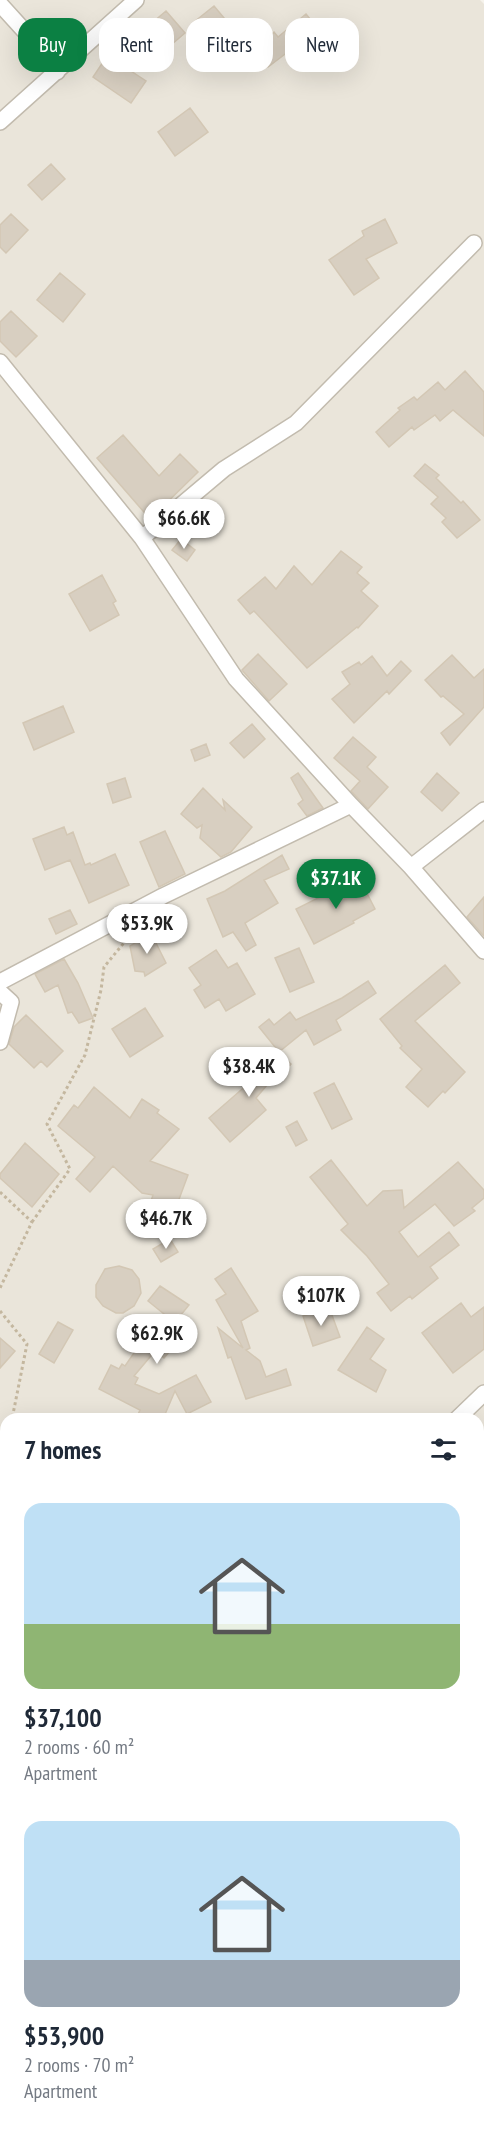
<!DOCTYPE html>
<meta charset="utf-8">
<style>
body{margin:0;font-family:"PT Sans Narrow",sans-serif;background:#f6f6f7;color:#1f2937;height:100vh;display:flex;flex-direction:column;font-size:22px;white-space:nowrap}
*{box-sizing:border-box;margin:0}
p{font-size:20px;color:#747a83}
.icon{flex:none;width:33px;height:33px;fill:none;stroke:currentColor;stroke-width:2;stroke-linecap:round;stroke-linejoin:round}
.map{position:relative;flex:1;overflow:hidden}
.drawer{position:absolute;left:0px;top:1413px;width:484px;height:720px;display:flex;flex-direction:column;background:#fff;border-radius:18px 18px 0 0;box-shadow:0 6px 24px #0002}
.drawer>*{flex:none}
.hud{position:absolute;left:18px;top:18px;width:448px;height:54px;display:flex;gap:12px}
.price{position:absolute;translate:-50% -51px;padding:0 14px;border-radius:21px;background:#fff;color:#222;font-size:20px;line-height:39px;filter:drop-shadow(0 2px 3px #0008)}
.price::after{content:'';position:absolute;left:50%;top:36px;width:18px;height:14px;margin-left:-9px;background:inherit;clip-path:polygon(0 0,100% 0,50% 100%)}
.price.on{background:#0b8043;color:#fff}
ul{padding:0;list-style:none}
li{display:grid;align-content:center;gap:12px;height:318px;padding:0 24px}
li span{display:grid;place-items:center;height:186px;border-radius:18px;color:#555}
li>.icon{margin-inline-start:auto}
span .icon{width:108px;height:108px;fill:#fffc;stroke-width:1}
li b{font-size:26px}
h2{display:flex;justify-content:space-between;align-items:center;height:72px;padding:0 24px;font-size:26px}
.pill{padding:0 21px;border-radius:18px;background:#fff;box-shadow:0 6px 24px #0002;font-size:21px;line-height:54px}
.pill.on{background:#0b8043;color:#fff}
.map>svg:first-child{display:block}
</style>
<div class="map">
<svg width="484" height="2133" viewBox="0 0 484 2133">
<rect width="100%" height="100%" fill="#f6f3ec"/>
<!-- residential -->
<path fill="#eae5da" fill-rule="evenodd" d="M0,0H480L484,4V2133H0ZM6,1419H478V2127H6Z"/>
<!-- building -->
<path fill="#d8cfc1" stroke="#d3c7b4" stroke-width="1.5" d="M214,6L234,30L215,46L194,22Z
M166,11L185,33L164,51L146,28Z
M306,14L319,30L299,47L297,45L268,67L254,48L274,32L278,37Z
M119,38L143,54L131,71L146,81L131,103L93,77Z
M190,108L208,132L175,156L158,132Z
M51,164L65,179L42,200L28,185Z
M11,214L28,230L6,253L0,247V225Z
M385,219L397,243L366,259L379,278L354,295L329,260L364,236L362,231Z
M60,273L85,294L63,322L37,300Z
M11,311L37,336L16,357L0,341V322Z
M465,371L484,392V436L453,410L440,421L435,415L414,430L412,427L389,447L376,432L400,410L398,408L414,397L417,400L438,382L445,390Z
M123,435L159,476L180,454L198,472L150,519L97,458Z
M425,464L439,475L436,478L461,503L463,501L480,520L457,538L442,522L446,518L431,504L438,497L414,476Z
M181,539L195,550L187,561L172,550Z
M341,551L362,567L357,573L369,583L361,591L378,606L358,628L357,627L307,668L254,611L250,614L238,600L265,577L276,589L294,566L312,585Z
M102,575L116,601L113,603L119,615L90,631L69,594Z
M258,654L287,684L269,701L242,670Z
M452,655L474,678L484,669V707L450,745L441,733L464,714L443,696L441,697L425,680Z
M372,656L387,676L401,661L411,671L389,694L387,691L354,723L332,699L350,684L342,672L359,662L361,665Z
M63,706L74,732L34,750L23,723Z
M252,724L265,739L244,758L230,743Z
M353,737L376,757L367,767L388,787L368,809L351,791L360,781L334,758Z
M206,744L210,755L195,761L191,750Z
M298,773L323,808L307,816L298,804L303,800L291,778Z
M437,773L459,793L442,811L421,792Z
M125,778L131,797L113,803L107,784Z
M203,788L225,810L223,800L252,827L231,852L221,857L200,838L202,825L197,828L181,814Z
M64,827L67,835L73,832L85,865L90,863L91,865L115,854L129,885L89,903L70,860L45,870L33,839Z
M165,831L185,874L159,887L140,842Z
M282,855L289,869L264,880L278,903L245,923L256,945L246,951L233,932L223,937L207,899L225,891Z
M357,874L375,909L353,921L354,923L314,944L296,909L340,887L338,884Z
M484,897V936L467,917Z
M70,910L77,924L56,934L49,919Z
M151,933L166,963L145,976L144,972L135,971L130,946Z
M299,948L314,982L290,992L275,958Z
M216,950L228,968L237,963L255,994L226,1011L219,999L205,1008L194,990L201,985L189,968Z
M64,959L78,983L93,1018L79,1023L72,1012L68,1013L58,985L45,992L35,974Z
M445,965L460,983L415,1021L465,1072L445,1093L443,1091L428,1107L406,1087L422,1069L400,1048L402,1046L380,1019Z
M368,981L376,993L336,1020L341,1030L314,1045L306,1030L279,1052L259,1027L269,1019L274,1025L290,1012L296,1020L342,998Z
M145,1008L163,1036L130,1057L112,1029Z
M26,1015L63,1051L47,1067L41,1061L34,1068L9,1044L14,1027Z
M273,1048L291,1064L282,1074L279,1071L256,1098L266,1110L230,1142L209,1118L257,1076L253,1073Z
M334,1083L352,1119L332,1129L314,1093Z
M94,1087L130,1118L142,1099L159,1110L157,1113L179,1129L150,1161L188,1175L175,1210L151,1201L153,1195L142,1193L113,1166L90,1192L76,1179L95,1157L58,1126L74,1105L78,1108Z
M297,1121L307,1140L296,1146L286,1127Z
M25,1143L59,1174L32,1207L0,1178V1174Z
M331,1160L367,1206L383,1191L402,1190L404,1208L458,1162L484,1190V1198L472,1208L475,1211L454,1226L435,1204L399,1232L418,1257L449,1232L459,1245L430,1267L438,1278L412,1299L410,1296L391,1311L377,1293L389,1284L367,1256L341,1230L348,1224L310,1177Z
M170,1239L178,1252L161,1262L153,1249Z
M119,1266L132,1270L139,1279L141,1293L134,1306L123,1313H116L103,1306L96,1297V1285L105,1269Z
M231,1268L258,1311L241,1321L250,1348L246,1350L260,1361L266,1377L286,1369L291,1385L246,1399L231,1357L228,1358L218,1328L243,1348L216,1300L226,1294L215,1279Z
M160,1286L189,1305L180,1316L191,1323L175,1352L171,1350L164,1358L155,1351L134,1376L138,1378L135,1384L159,1394L196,1375L211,1402L187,1414L175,1391L163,1419H136L140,1410L99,1389L111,1365L119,1369L122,1364L125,1366L145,1337L149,1340L164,1314L148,1301Z
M461,1303L471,1317L484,1307V1349L453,1373L422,1333Z
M329,1307L340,1337L313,1346L303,1316Z
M58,1322L73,1330L54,1363L39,1354Z
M367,1327L384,1339L370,1359L386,1370L376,1392L338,1370Z
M0,1338L15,1351L0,1368Z"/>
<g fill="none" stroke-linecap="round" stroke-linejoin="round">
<!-- street casing -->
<g stroke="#c2bbae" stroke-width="18">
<path id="street" d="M0,4L39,47L57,72
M0,122L136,0
M0,362L142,538L236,679L351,805L411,867L484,951
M142,538L224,469L296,423L474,243
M411,867L484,810
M0,982L163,896L351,805
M0,992L11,1002L0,1042
M457,1419L484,1393
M478,1567L484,1568
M0,1599L6,1619
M0,1848L6,1844
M3,2133L6,2036"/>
</g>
<!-- path -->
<path stroke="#c4b79f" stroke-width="3" stroke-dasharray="3 3" stroke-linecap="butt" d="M0,1192L32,1222L0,1288
M32,1222L70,1169L47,1124L85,1055L101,990L104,967L137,927
M0,1311L27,1344L12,1419
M4,1460L6,1449"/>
<!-- street -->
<use href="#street" stroke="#fff" stroke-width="15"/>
</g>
</svg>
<b class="price" style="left:184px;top:550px">$66.6K</b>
<b class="price on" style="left:336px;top:910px">$37.1K</b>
<b class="price" style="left:147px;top:955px">$53.9K</b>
<b class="price" style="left:249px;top:1098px">$38.4K</b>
<b class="price" style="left:166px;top:1250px">$46.7K</b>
<b class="price" style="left:321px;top:1327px">$107K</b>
<b class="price" style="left:157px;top:1365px">$62.9K</b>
<div class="hud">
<a class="pill on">Buy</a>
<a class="pill">Rent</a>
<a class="pill">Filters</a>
<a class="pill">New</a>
</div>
<section class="drawer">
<h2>7 homes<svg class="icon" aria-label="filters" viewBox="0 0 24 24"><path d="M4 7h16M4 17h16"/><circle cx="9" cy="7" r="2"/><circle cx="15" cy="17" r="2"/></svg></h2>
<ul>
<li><span style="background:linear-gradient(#bfe0f5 65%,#8fb573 0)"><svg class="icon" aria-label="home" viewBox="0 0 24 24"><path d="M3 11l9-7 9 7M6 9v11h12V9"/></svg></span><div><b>$37,100</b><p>2 rooms · 60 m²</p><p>Apartment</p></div></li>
<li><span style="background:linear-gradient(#bfe0f5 75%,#9aa5b1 0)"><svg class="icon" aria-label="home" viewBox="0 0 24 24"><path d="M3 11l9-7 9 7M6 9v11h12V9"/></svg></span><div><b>$53,900</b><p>2 rooms · 70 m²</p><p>Apartment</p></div></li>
</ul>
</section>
</div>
